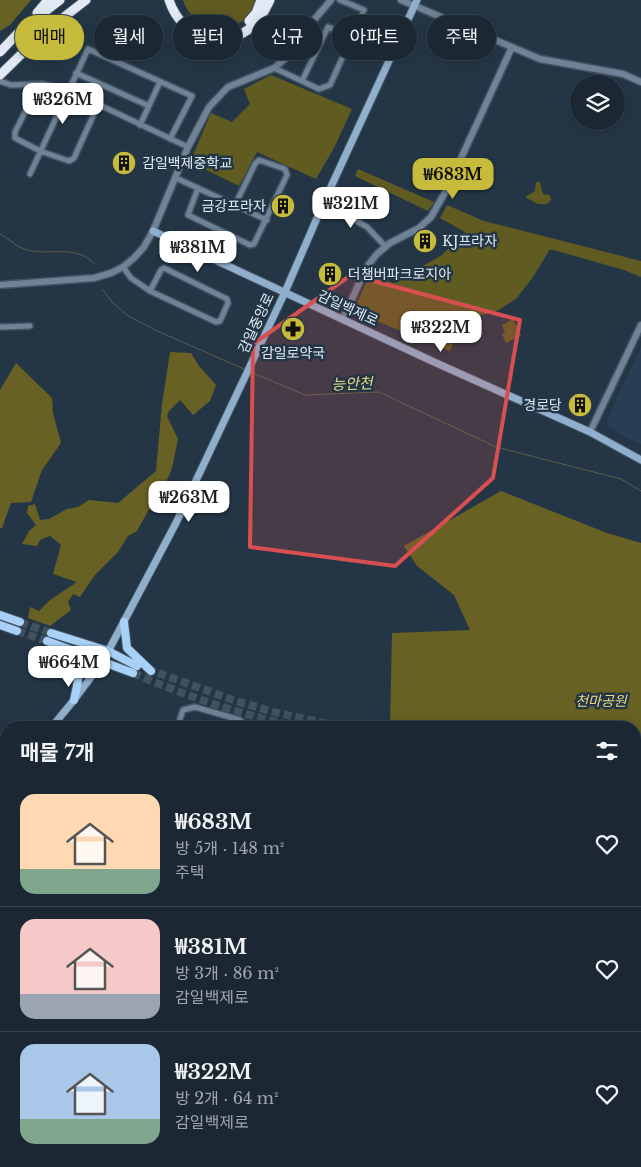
<!DOCTYPE html>
<html lang="ko">
<meta charset="utf-8">
<style>
body{margin:0;font-family:"Libre Baskerville","Noto Sans KR",serif;background:#283440;color:#f1f3f6;height:100vh;display:flex;flex-direction:column;font-size:19px;white-space:nowrap}
*{box-sizing:border-box;margin:0}
p{font-size:16px;color:#a0a6ac}
.icon{flex:none;width:28px;height:28px;fill:none;stroke:currentColor;stroke-width:2;stroke-linecap:round;stroke-linejoin:round}
.map{position:relative;flex:1;overflow:hidden}
.drawer{position:absolute;left:0px;top:721px;width:641px;height:446px;display:flex;flex-direction:column;background:#1b2834;border-radius:20px 20px 0 0;box-shadow:0 2px 12px #0003,0 0 0 1px #39444f}
.drawer>*{flex:none}
.guide{position:absolute;left:15px;top:15px;width:611px;height:45px;display:flex;gap:10px}
.fabs{position:absolute;left:570px;top:75px;display:grid;gap:10px}
.fabs a{display:grid;place-items:center;width:55px;height:55px;border-radius:50%;background:#1b2834;box-shadow:0 2px 12px #0003,0 0 0 1px #39444f;font-size:25px}
.price{position:absolute;translate:-50% -42px;padding:0 11px;border-radius:10px;background:#fff;color:#222;font-size:16px;line-height:32px;filter:drop-shadow(0 1px 2px #0008)}
.price::after{content:'';position:absolute;left:50%;top:30px;width:15px;height:11px;margin-left:-8px;background:inherit;clip-path:polygon(0 0,100% 0,50% 100%)}
.price.on{background:#c7bb3b;color:#111}
ul{padding:0;list-style:none}
li{display:flex;align-items:center;gap:15px;height:125px;padding:0 20px}
li+li{border-top:1px solid #39444f}
li span{display:grid;place-items:center;flex:none;width:140px;height:100px;border-radius:15px;color:#555}
li>.icon{margin-inline-start:auto}
span .icon{width:60px;height:60px;fill:#fffc;stroke-width:1}
li b{font-size:21px}
h2{display:flex;justify-content:space-between;align-items:center;height:60px;padding:0 20px;font-size:21px}
.pill{padding:0 18px;border-radius:22px;background:#1b2834;box-shadow:0 2px 12px #0003,0 0 0 1px #39444f;font-size:18px;line-height:45px}
.pill.on{background:#c7bb3b;color:#111}
.map>svg:first-child{display:block}
</style>
<div class="map">
<svg width="641" height="1167" viewBox="0 0 641 1167">
<rect width="100%" height="100%" fill="#243646"/>
<!-- built -->
<path fill="#283e54" d="M641,347V444L629,439L608,427L607,419Z
M64,1161H120L116,1167H60Z"/>
<!-- green -->
<path fill="#605b21" d="M183,0H257C254,7 250,14 244,20C223,36 190,25 183,0Z
M271,75L352,109L334,148L316,179L257,152L239,186L190,162L211,113L232,122L250,104L244,89Z
M358,169L434,202L428,211L355,176Z
M536,182H540L543,194L550,195L551,200L547,204H538L525,197L535,191Z
M447,205L484,221L641,261V277L624,270L550,249L533,277L516,299L497,311L478,316L459,328L450,351L357,313L356,305L370,274L393,283L442,255L465,232L440,218Z
M513,319L521,335L506,343L502,334L505,332L502,325Z
M635,1127L641,1130V1160L635,1159Z"/>
<!-- forest -->
<path fill="#676123" d="M0,0H31L10,25L0,31Z
M170,352L191,353L199,366L216,385L210,401L193,415L180,400L169,411L167,416L178,439L172,468L158,502L148,511L137,531L128,536L118,552L95,575L80,597L73,594L68,602L71,610L50,626L28,618L30,607L39,611L50,600L77,582L53,574L61,545L50,536L40,540L37,546L22,544L29,531L36,525L27,513L28,506L35,504L40,520L49,519L67,509L78,507L89,500L118,503L156,471L162,404Z
M16,363L52,398L53,413L61,443L42,470L31,502L11,503L2,528H0V390Z
M501,491L607,533L641,543V872L635,874V728L390,727L392,633L470,630L454,595L417,566L404,546Z"/>
<g fill="none" stroke-linecap="round" stroke-linejoin="round">
<!-- stream -->
<path stroke="#5d5d4b" stroke-width="1" d="M0,234C10,239 16,247 27,250C51,256 76,244 95,264
M103,290L112,302L127,315L155,330L244,369
M250,372L305,395L379,392L496,447L621,479L641,491"/>
<!-- primary-tunnel -->
<path stroke="#405160" stroke-width="8" stroke-dasharray="8 4" stroke-linecap="butt" d="M20,622L51,633
M17,631L47,641
M147,669L233,700L277,713L343,727
M133,673C188,697 245,716 303,728
M635,781L641,783
M635,794L641,795"/>
<!-- pedestrian casing -->
<g stroke="#425362" stroke-width="6">
<path id="pedestrian" d="M116,1167L120,1161"/>
</g>
<!-- minor casing -->
<g stroke="#425362" stroke-width="8">
<path id="minor" d="M274,68L319,89L330,85L364,10L340,0
M76,73L149,106
M0,81L11,85L42,84L68,90L188,147
M302,81L328,27L352,37
M59,111L32,98L15,132V138L40,151L69,161L74,158L98,105
M140,125L160,82
M30,174L88,49L192,96L170,139
M176,178L267,220
M198,188L188,215L250,245L254,244L287,175L285,169L259,160L255,164L235,205
M324,202L367,227L386,247
M123,267L131,278L150,291
M164,268L227,299L228,303L220,321L216,322L150,291L161,270Z
M0,327L30,326
M177,728L183,710L195,707L240,720L249,728
M0,864L6,855
M0,904L6,897
M0,945L5,949L0,955
M635,983L641,977
M0,998L6,991
M0,1004L6,1008
M0,1083L6,1075
M0,1105L6,1096
M0,1145L6,1150
M22,1161L30,1167
M144,1161L155,1167
M166,1161L174,1167
M201,1161L209,1167
M320,1161L323,1167
M457,1161V1167
M0,1165L6,1151
M42,1167L47,1161
M249,1167L254,1161"/>
</g>
<!-- tertiary casing -->
<g stroke="#425362" stroke-width="9">
<path id="tertiary" d="M401,0L540,59L623,74L641,82
M0,285L94,278L111,273L123,267L134,258L144,247L153,231L188,147L209,107L228,87L274,68L292,53L308,27L331,0
M343,319L366,268L377,254L390,243L419,228L431,217L447,189L512,47
M590,432L641,325
M0,875L6,877
M0,884L6,886
M350,1167L351,1161"/>
</g>
<!-- secondary casing -->
<g stroke="#425362" stroke-width="9">
<path id="secondary" d="M153,231L434,362L590,432L641,460
M51,728L74,700L103,661L176,523L285,292L324,202L417,0
M0,790L6,782
M608,1161L633,1167
M507,1167L538,1161
M546,1167L563,1165L599,1167"/>
</g>
<!-- primary casing -->
<g stroke="#425362" stroke-width="10">
<path id="primary" d="M0,615L20,622
M124,622L127,648L151,671
M0,625L17,631
M51,633L108,651L137,666
M47,641L133,673
M63,648C82,668 80,673 74,700
M343,727L348,728"/>
</g>
<!-- motorway casing -->
<g stroke="#425362" stroke-width="11">
<path id="motorway" d="M169,0C182,39 225,54 256,23C262,17 266,8 270,0
M37,13L48,0
M249,21L256,13L261,0
M0,52L20,31L60,0
M0,75L42,34L86,0"/>
</g>
<!-- pedestrian -->
<use href="#pedestrian" stroke="#6f8296" stroke-width="4"/>
<!-- minor -->
<use href="#minor" stroke="#6f8296" stroke-width="5"/>
<!-- tertiary -->
<use href="#tertiary" stroke="#6f8296" stroke-width="6"/>
<!-- secondary -->
<use href="#secondary" stroke="#90afcd" stroke-width="7"/>
<!-- primary -->
<use href="#primary" stroke="#a9d1f8" stroke-width="8"/>
<!-- motorway -->
<use href="#motorway" stroke="#e2ebf5" stroke-width="9"/>
</g>
<!-- marked area -->
<path fill="#d84f51" fill-opacity="0.2" stroke="#d84f51" stroke-width="4" stroke-linejoin="round" d="M351,275L520,320L493,478L395,566L250,547L253,344Z"/>
<!-- icons -->
<defs>
<g id="building-disc" transform="scale(1.25)"><circle r="9.5" fill="#c7bb3b" stroke="#243646"/><path d="M-4-6H4V6H1V3H-1V6H-4ZM-2.5-4.3h1.7v1.8h-1.7ZM.8-4.3h1.7v1.8H.8ZM-2.5-1h1.7V.8h-1.7ZM.8-1h1.7V.8H.8Z" fill="#111"/></g>
<g id="pharmacy-disc" transform="scale(1.25)"><circle r="9.5" fill="#c7bb3b" stroke="#243646"/><path d="M-2-6h4v4h4v4h-4v4h-4v-4h-4v-4h4Z" fill="#111"/></g>
</defs>
<g fill-rule="evenodd">
<use href="#building-disc" x="124" y="163"/>
<use href="#building-disc" x="283" y="206"/>
<use href="#building-disc" x="425" y="241"/>
<use href="#building-disc" x="330" y="274"/>
<use href="#pharmacy-disc" x="293" y="329"/>
<use href="#building-disc" x="580" y="405"/>
</g>
<g text-anchor="middle" stroke-width="5" stroke-linejoin="round" paint-order="stroke">
<!-- poi labels -->
<g font-size="14" fill="#dfeaf5" stroke="#243646" text-anchor="start">
<text x="142" y="168">감일백제중학교</text>
<text x="266" y="211" text-anchor="end">금강프라자</text>
<text x="442" y="246">KJ프라자</text>
<text x="348" y="279">더챔버파크로지아</text>
<text x="293" y="358" text-anchor="middle">감일로약국</text>
<text x="562" y="410" text-anchor="end">경로당</text>
</g>
<!-- street labels -->
<g font-size="14" fill="#dfeaf5" stroke="#243646">
<text transform="translate(348 308) rotate(25)" y="5">감일백제로</text>
<text transform="translate(256 323) rotate(-65)" y="5">감일중앙로</text>
</g>
<!-- park labels -->
<g font-size="14" font-style="italic" fill="#e5dc82" stroke="#243646">
<text x="601" y="706">천마공원</text>
</g>
<!-- water labels -->
<g font-size="15" font-style="italic" fill="#e7df85" stroke="#243646">
<text transform="translate(352 384) rotate(-2)" y="5">능안천</text>
</g>
</g>
</svg>
<div class="fabs">
<a><svg class="icon" aria-label="layers" viewBox="0 0 24 24"><path d="M12 4l9 5-9 5-9-5zM3 14l9 5 9-5"/></svg></a>
</div>
<b class="price" style="left:63px;top:125px">₩326M</b>
<b class="price on" style="left:453px;top:200px">₩683M</b>
<b class="price" style="left:351px;top:229px">₩321M</b>
<b class="price" style="left:198px;top:273px">₩381M</b>
<b class="price" style="left:441px;top:353px">₩322M</b>
<b class="price" style="left:189px;top:523px">₩263M</b>
<b class="price" style="left:69px;top:688px">₩664M</b>
<div class="guide">
<a class="pill on">매매</a>
<a class="pill">월세</a>
<a class="pill">필터</a>
<a class="pill">신규</a>
<a class="pill">아파트</a>
<a class="pill">주택</a>
</div>
<section class="drawer">
<h2>매물 7개<svg class="icon" aria-label="filters" viewBox="0 0 24 24"><path d="M4 7h16M4 17h16"/><circle cx="9" cy="7" r="2"/><circle cx="15" cy="17" r="2"/></svg></h2>
<ul>
<li><span style="background:linear-gradient(#ffd9b3 75%,#7fa58c 0)"><svg class="icon" aria-label="home" viewBox="0 0 24 24"><path d="M3 11l9-7 9 7M6 9v11h12V9"/></svg></span><div><b>₩683M</b><p>방 5개 · 148 m²</p><p>주택</p></div><svg class="icon" aria-label="heart" viewBox="0 0 24 24"><path d="M12 20l-8-8c-3-5 5-10 8-4 3-6 11-1 8 4z"/></svg></li>
<li><span style="background:linear-gradient(#f6c9c9 75%,#9aa5b1 0)"><svg class="icon" aria-label="home" viewBox="0 0 24 24"><path d="M3 11l9-7 9 7M6 9v11h12V9"/></svg></span><div><b>₩381M</b><p>방 3개 · 86 m²</p><p>감일백제로</p></div><svg class="icon" aria-label="heart" viewBox="0 0 24 24"><path d="M12 20l-8-8c-3-5 5-10 8-4 3-6 11-1 8 4z"/></svg></li>
<li><span style="background:linear-gradient(#a9c7e8 75%,#7fa58c 0)"><svg class="icon" aria-label="home" viewBox="0 0 24 24"><path d="M3 11l9-7 9 7M6 9v11h12V9"/></svg></span><div><b>₩322M</b><p>방 2개 · 64 m²</p><p>감일백제로</p></div><svg class="icon" aria-label="heart" viewBox="0 0 24 24"><path d="M12 20l-8-8c-3-5 5-10 8-4 3-6 11-1 8 4z"/></svg></li>
</ul>
</section>
</div>
